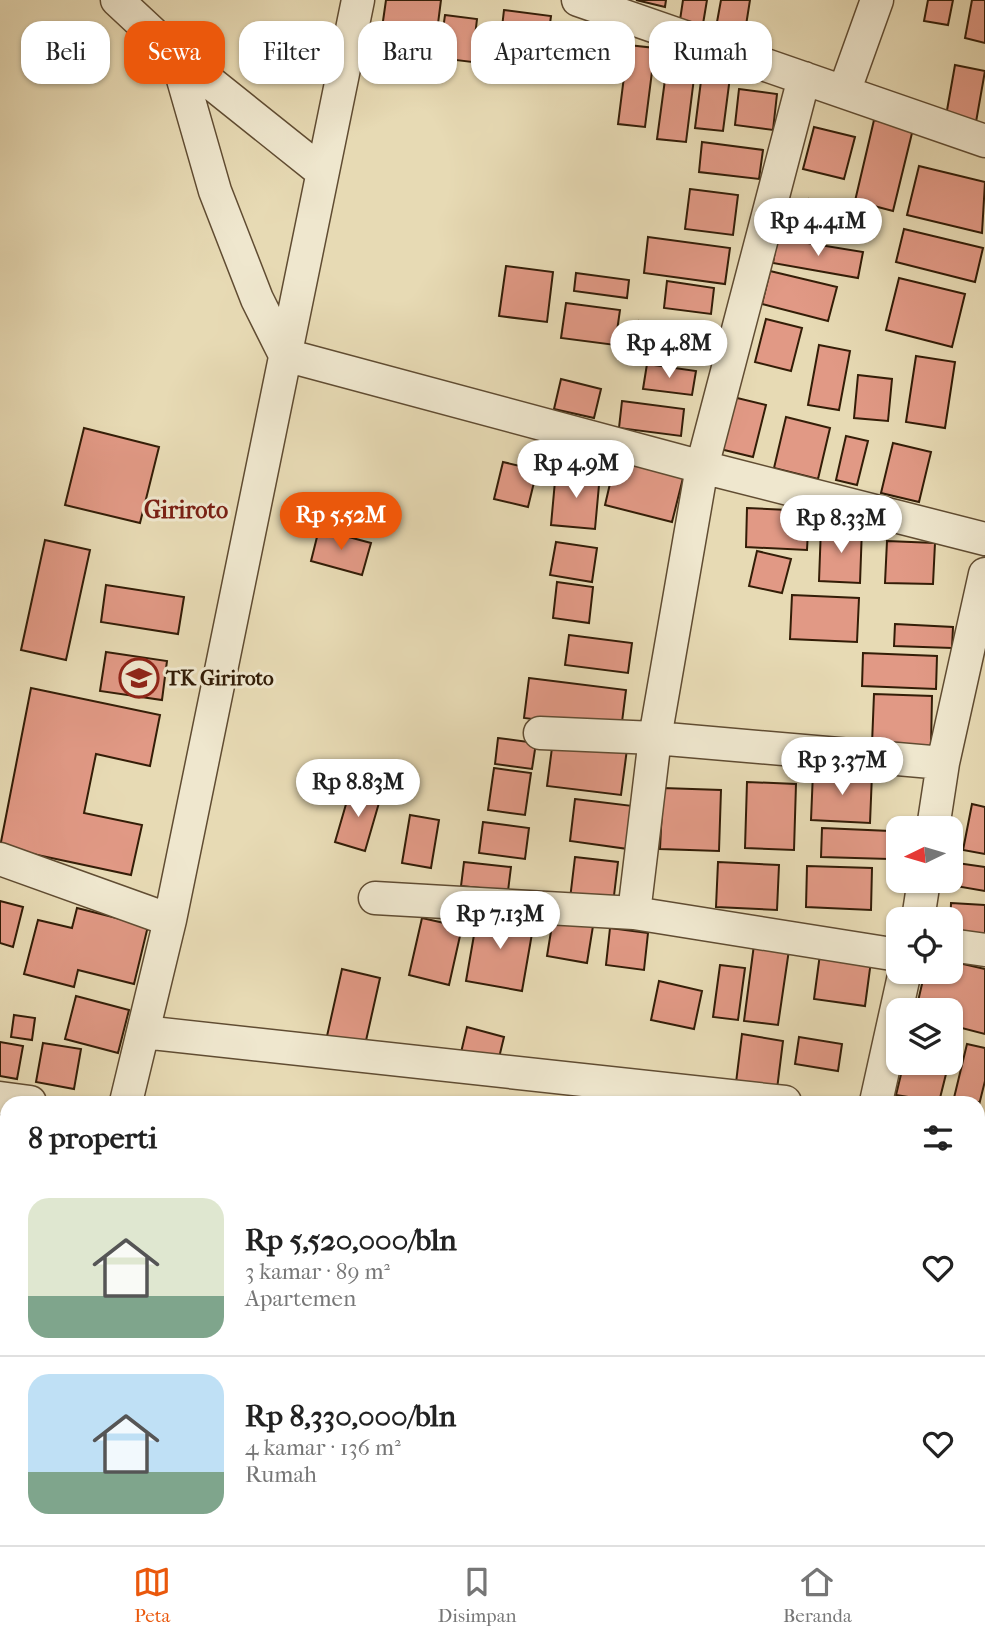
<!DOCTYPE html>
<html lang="id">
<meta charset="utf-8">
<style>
body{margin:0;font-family:"IM FELL French Canon",serif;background:#f6f6f6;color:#222;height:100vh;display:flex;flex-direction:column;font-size:26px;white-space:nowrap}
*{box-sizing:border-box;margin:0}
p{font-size:23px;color:#767676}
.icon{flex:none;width:38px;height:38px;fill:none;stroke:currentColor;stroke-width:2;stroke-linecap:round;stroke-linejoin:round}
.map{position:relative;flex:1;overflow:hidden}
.drawer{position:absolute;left:0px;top:1096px;width:985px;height:450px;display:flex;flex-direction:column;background:#fff;border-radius:21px 21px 0 0;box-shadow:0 2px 5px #0004}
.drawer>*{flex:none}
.top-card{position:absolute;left:21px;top:21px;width:943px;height:63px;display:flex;gap:14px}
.needle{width:46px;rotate:265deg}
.fabs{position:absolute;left:886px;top:816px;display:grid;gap:14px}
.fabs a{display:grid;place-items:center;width:77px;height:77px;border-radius:14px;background:#fff;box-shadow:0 2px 5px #0004;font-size:35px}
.price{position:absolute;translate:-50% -60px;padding:0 16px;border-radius:24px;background:#fff;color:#222;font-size:23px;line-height:46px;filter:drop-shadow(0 2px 4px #0008)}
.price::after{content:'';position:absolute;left:50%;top:42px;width:21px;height:16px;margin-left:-10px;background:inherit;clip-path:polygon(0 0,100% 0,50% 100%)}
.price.active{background:#ea580c;color:#fff}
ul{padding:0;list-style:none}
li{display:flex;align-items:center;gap:21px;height:175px;padding:0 28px}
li+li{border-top:2px solid #e0e0e0}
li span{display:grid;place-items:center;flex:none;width:196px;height:140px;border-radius:21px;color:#555}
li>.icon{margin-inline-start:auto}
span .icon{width:84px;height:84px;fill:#fffc;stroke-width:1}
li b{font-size:30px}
h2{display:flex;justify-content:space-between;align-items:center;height:84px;padding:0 28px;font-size:30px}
.chip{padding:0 24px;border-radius:21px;background:#fff;box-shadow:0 2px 5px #0004;font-size:24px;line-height:63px}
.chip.active{background:#ea580c;color:#fff}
.dock{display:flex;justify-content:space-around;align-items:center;height:98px;border-top:2px solid #e0e0e0;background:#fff;font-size:19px;color:#767676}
.dock a{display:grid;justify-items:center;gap:4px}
.dock .active{color:#ea580c}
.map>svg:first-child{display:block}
</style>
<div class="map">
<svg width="985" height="1545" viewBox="0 0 985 1545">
<rect width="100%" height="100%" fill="#e7dab4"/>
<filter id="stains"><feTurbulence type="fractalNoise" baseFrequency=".00286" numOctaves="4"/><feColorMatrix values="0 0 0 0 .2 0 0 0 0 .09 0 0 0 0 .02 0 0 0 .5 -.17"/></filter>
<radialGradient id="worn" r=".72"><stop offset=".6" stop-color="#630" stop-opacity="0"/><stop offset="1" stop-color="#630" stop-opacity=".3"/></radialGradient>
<!-- building -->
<path fill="#e19985" stroke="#331d07" stroke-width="2" d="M386,0H441L433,63L378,56Z
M636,0H666L665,7Z
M683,0H707L703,24L680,20Z
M721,0H750L744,38L715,33Z
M928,0H953L948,25L924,21Z
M972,0H985V43L965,38Z
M504,10L551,16L543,77L497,71Z
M445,15L477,19L472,62L439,58Z
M581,28L619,33L613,80L575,75Z
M628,45L655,48L645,127L618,124Z
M669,50L697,54L686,142L657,139Z
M955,65L985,71L976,122L946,116Z
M702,73L730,77L723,131L695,128Z
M739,89L777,94L773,130L735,125Z
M874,120L913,129L893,211L855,201Z
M814,127L855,137L844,179L803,169Z
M702,142L763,150L759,179L699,172Z
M919,166L985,182L982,233L907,215Z
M690,189L738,195L733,235L685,229Z
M809,199L854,210L847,241L803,231Z
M904,229L983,248L975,282L896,262Z
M648,237L730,248L725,284L644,273Z
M777,238L863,252L858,278L773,263Z
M506,266L553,272L547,322L499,316Z
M770,271L837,287L828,321L762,304Z
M576,273L629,280L627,298L574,291Z
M899,278L965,294L952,347L886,330Z
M667,281L714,288L711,314L664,308Z
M566,303L620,310L615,345L561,338Z
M766,319L802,328L791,371L755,362Z
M639,321L698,329L694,360L635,352Z
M819,345L850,351L839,410L808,405Z
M916,356L955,362L945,428L906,422Z
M647,364L696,371L692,395L643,389Z
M858,375L892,379L888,421L854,418Z
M561,379L601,389L594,418L554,409Z
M733,397L766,405L753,457L720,449Z
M622,401L684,409L681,436L619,428Z
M786,417L830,428L818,479L774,468Z
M84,428L159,447L140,523L65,505Z
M846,436L868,441L857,485L836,480Z
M893,443L931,452L919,502L881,493Z
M616,458L684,474L672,522L605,505Z
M503,462L537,470L528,507L494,499Z
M556,470L600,474L595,529L551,525Z
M747,508L809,511L807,550L746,547Z
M821,527L862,528L860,583L819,581Z
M319,529L371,543L362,575L311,561Z
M45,540L90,550L66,660L21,650Z
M887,541L935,543L933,584L885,583Z
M556,542L597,548L592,582L550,575Z
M757,551L791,559L782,593L749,586Z
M557,582L593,587L589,623L553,618Z
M106,585L184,597L178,634L101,622Z
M792,595L859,598L857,642L790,639Z
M895,624L953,627L952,648L894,646Z
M569,635L632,643L628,673L565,665Z
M106,652L167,661L162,700L100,691Z
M863,653L937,656L936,689L862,686Z
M529,678L626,690L621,730L524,718Z
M31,688L160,715L150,766L96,754L84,813L142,825L131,875L0,847Z
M874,694L932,696L931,747L872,744Z
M498,738L536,743L532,769L495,764Z
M553,740L627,749L621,795L547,786Z
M494,768L531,773L525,815L488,810Z
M813,772L872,774L870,823L811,820Z
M747,782L796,784L794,850L745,848Z
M351,787L381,796L365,851L335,842Z
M663,788L721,790L719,851L660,849Z
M575,799L633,806L628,849L570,841Z
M972,804L985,807V854L963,850Z
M410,815L439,820L431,868L402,863Z
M483,822L529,828L525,859L479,853Z
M822,828L890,831L889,859L821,857Z
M575,857L618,862L613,904L570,899Z
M464,862L511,867L508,891L461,886Z
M718,862L779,865L777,910L716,907Z
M950,862L985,867V891L944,884L945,880H950Z
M807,866L872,868L871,910L806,907Z
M0,901L23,907L13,947L0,943Z
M951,903L985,905V937L950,935Z
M77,908L148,926L134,984L78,970L74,987L24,974L38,920L72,928Z
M478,912L534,922L522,991L466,981Z
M422,918L462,927L449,985L409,975Z
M553,919L593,926L587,963L547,956Z
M610,928L648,933L644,970L606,965Z
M755,937L790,943L778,1025L744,1021Z
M820,954L871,961L865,1006L814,999Z
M950,961L985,969V1034L950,1025V1010H916L925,971H950Z
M720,965L745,968L738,1020L713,1017Z
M342,969L380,978L363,1054L325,1045Z
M659,981L702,991L694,1029L651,1020Z
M76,996L129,1010L118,1053L65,1039Z
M14,1015L35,1018L32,1040L11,1037Z
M467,1027L504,1037L497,1066L460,1057Z
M742,1034L783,1041L776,1097L735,1091Z
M799,1037L842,1044L838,1071L795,1064Z
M0,1042L23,1046L17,1079L0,1076Z
M43,1043L81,1049L74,1089L36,1082Z
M967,1044L985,1048V1081L978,1109V1102H953Z
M904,1062H949L939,1102L896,1095Z
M4,1197L7,1198V1241H2Z
M0,1245H7V1277H0Z
M0,1280H7V1313H0Z
M0,1316L7,1317V1342L0,1341Z
M0,1350H7V1404H0Z
M0,1449L7,1451V1491L0,1490Z
M265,1538H308L306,1545H263Z
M335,1538H360L393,1543L334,1545Z
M509,1538H562V1545H509Z"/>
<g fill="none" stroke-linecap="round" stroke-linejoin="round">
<!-- minor casing -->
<g stroke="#604c32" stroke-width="35">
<path id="minor" d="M117,0L176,55L321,171
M578,0L985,141
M176,55L215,191L257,299L285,355L702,467L985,539
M804,78L702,467L655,738L634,913L898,955
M844,92L877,0
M540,733L655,738L943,763
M933,828L943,763L985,574
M0,859L170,920
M375,898L634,913
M918,919L924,880
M950,945L985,950
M143,1032L785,1102
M0,1098L30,1102
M126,1102L170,920L358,0
M876,1102L905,971
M978,1370H985
M0,1419H7
M320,1545L321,1538"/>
</g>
<!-- minor -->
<use href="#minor" stroke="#efe7ce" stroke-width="32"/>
</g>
<!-- icons -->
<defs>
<g id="school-ring" transform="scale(2.0125)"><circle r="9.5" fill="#efe7ce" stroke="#8f2418" stroke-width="1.5"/><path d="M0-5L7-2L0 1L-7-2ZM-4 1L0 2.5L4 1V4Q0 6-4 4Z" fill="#8f2418"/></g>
</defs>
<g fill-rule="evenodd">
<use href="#school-ring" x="139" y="678"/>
</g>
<g text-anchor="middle" stroke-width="6" stroke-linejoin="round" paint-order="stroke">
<!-- poi labels -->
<g font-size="21" font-weight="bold" fill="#331d07" stroke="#efe7ce" text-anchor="start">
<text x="166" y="685">TK Giriroto</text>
</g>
<!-- quarter labels -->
<g font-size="24" font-weight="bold" fill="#7a1f14" stroke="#efe7ce">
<text x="186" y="518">Giriroto</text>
</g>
</g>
<rect width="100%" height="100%" filter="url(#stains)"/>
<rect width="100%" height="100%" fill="url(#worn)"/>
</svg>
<div class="fabs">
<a><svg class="needle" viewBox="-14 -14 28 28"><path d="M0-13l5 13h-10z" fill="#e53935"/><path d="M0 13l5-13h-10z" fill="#767676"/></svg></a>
<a><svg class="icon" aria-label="locate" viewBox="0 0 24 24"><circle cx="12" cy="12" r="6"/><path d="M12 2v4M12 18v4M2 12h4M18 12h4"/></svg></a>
<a><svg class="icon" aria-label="layers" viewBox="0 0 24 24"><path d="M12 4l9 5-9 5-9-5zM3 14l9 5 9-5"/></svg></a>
</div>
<b class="price" style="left:818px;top:258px">Rp 4.41M</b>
<b class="price" style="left:669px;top:380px">Rp 4.8M</b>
<b class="price" style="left:576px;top:500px">Rp 4.9M</b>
<b class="price active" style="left:341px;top:552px">Rp 5.52M</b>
<b class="price" style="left:841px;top:555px">Rp 8.33M</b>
<b class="price" style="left:842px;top:797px">Rp 3.37M</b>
<b class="price" style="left:358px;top:819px">Rp 8.83M</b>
<b class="price" style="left:500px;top:951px">Rp 7.13M</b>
<div class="top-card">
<a class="chip">Beli</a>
<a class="chip active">Sewa</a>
<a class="chip">Filter</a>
<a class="chip">Baru</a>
<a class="chip">Apartemen</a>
<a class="chip">Rumah</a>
</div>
<section class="drawer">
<h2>8 properti<svg class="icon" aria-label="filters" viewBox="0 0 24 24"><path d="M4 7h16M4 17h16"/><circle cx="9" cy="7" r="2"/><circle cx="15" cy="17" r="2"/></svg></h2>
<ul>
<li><span style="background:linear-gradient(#dfe7d0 70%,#7fa58c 0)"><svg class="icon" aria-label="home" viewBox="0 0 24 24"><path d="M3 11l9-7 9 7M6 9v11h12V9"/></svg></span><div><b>Rp 5,520,000/bln</b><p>3 kamar · 89 m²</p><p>Apartemen</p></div><svg class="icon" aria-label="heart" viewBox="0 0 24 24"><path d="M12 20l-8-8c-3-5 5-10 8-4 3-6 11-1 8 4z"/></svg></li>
<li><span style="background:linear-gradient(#bfe0f5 70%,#7fa58c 0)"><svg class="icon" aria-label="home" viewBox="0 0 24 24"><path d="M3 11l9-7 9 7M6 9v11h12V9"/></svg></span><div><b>Rp 8,330,000/bln</b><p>4 kamar · 136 m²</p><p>Rumah</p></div><svg class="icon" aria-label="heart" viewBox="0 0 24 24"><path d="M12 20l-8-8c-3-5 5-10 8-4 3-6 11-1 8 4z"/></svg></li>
</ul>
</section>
</div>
<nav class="dock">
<a class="active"><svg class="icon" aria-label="map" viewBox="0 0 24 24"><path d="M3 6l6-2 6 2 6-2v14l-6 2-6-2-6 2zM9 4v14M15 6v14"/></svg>Peta</a>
<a><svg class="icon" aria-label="saved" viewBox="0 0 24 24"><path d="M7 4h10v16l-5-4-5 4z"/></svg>Disimpan</a>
<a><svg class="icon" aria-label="home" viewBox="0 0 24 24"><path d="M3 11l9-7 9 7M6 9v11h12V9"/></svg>Beranda</a>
</nav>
